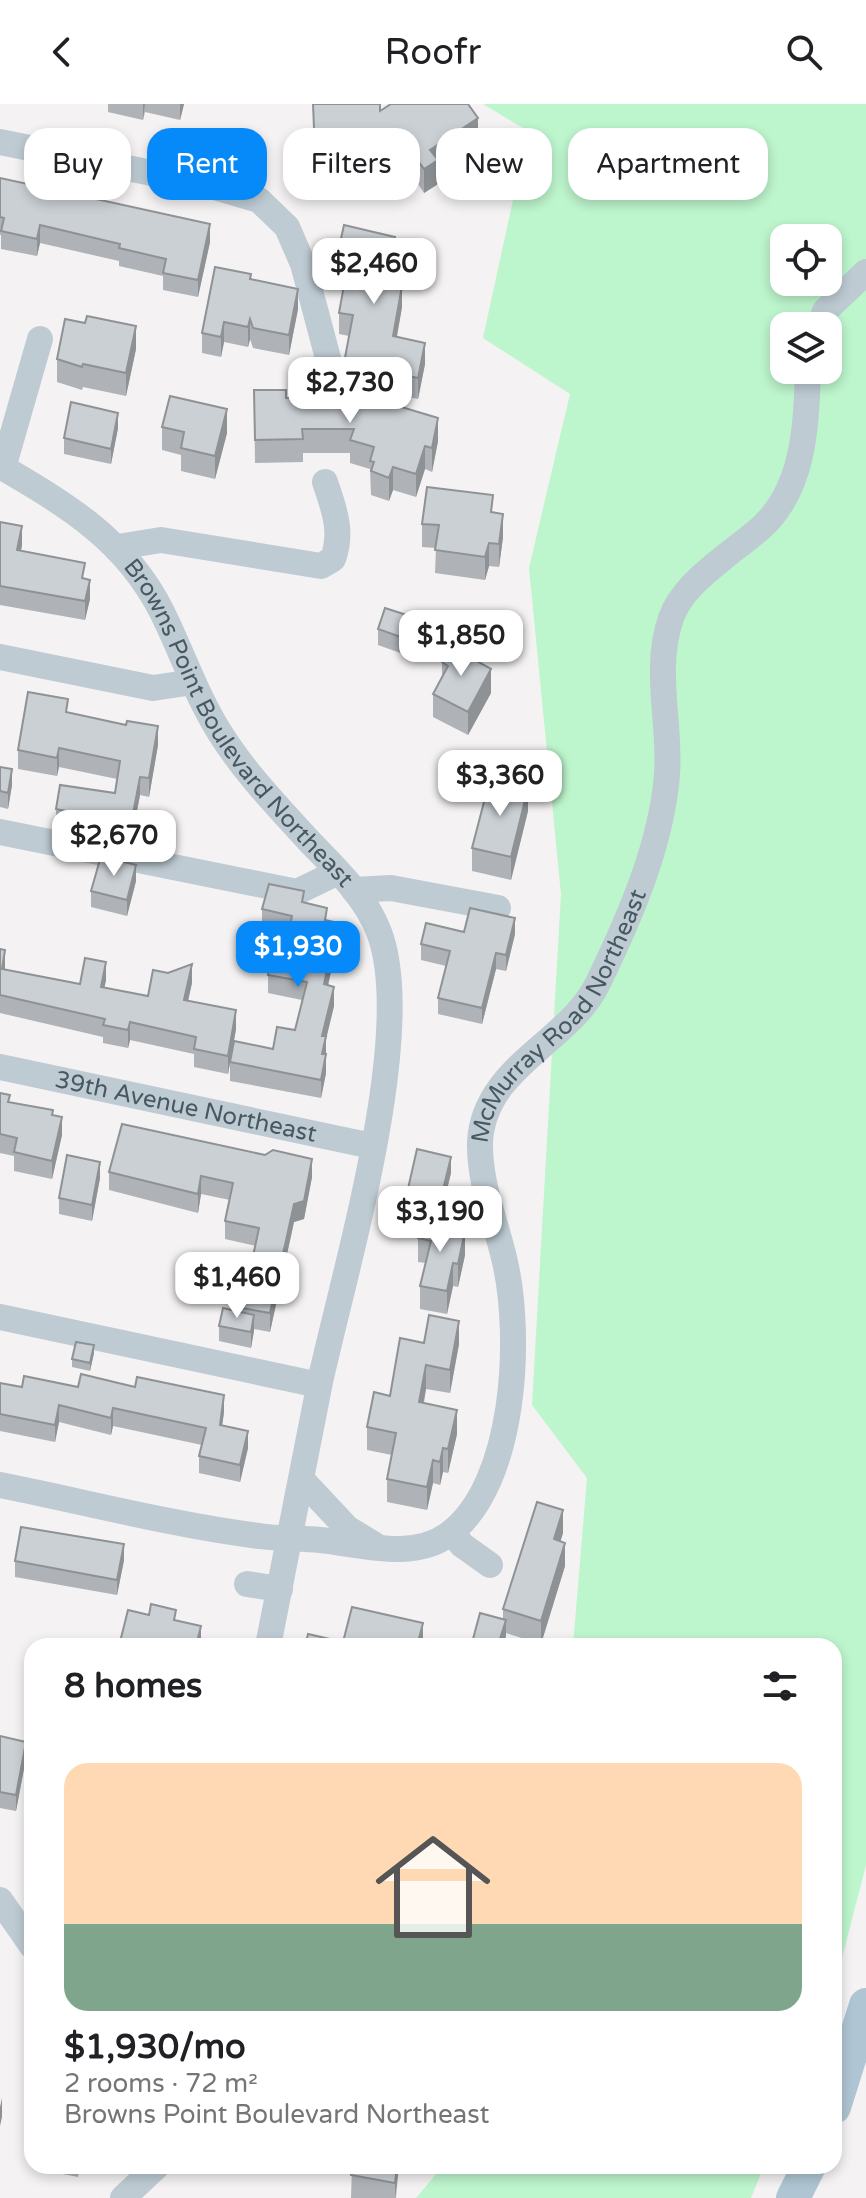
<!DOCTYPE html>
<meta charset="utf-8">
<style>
body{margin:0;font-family:"Varela Round",sans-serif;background:#f6f6f6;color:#202124;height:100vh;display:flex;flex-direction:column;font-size:30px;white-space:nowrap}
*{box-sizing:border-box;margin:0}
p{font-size:26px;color:#757577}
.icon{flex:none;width:44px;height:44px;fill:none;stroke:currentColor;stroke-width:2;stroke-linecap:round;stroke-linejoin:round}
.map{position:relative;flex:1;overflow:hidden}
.panel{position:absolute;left:24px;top:1534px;width:818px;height:536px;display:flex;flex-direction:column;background:#fff;border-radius:24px;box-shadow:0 4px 12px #0003}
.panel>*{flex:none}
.top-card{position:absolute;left:24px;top:24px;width:818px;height:72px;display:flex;gap:16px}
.tools{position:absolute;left:770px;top:120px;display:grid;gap:16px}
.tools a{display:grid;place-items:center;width:72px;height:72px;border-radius:16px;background:#fff;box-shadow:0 4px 12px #0003;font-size:40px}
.price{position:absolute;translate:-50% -68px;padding:0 18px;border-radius:16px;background:#fff;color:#222;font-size:26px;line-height:52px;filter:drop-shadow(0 2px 4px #0008)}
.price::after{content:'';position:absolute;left:50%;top:48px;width:24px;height:18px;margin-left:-12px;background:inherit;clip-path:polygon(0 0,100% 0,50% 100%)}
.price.current{background:#068afa;color:#fff}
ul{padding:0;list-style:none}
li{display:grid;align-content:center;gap:16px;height:424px;padding:0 40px}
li+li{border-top:2px solid #e0e0e0}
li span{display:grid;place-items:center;height:248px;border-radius:24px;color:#555}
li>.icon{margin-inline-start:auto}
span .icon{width:144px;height:144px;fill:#fffc;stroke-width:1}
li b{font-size:34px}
h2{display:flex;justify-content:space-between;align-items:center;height:96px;padding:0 40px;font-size:34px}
.pill{padding:0 28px;border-radius:24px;background:#fff;box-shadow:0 4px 12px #0003;font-size:28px;line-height:72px}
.pill.current{background:#068afa;color:#fff}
header{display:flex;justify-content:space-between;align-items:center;height:104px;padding:0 40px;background:#fff;font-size:36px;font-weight:600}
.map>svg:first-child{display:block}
</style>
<header><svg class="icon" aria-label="back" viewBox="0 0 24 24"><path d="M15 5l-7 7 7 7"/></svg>Roofr<svg class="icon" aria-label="search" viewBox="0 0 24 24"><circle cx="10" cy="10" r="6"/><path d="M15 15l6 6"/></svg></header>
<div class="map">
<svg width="866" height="2094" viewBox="0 0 866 2094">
<rect width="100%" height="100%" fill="#f4f2f2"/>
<!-- green -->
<path fill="#bdf5cd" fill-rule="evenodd" d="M483,0H866V1761L834,1885V1542H573L587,1374L532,1301L561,790L529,464L570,290L483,234L528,27ZM784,134H828V178H784ZM784,222H828V266H784Z
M443,2062H764L751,2094H416Z"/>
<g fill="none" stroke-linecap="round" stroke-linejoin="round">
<!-- minor -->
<g stroke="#becbd3" stroke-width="26">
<path d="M0,38L201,79L259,96L287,123L303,160L329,258"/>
<path d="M819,222L825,207L866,168"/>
<path id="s1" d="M0,362C67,401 126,436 162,508C182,548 196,591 220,629C245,669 278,703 310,738C335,764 366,793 379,828C417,928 344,1168 320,1278C302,1366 286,1454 268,1542"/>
<path d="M3,364L40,235"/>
<path d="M118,443L161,436L321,462L333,455C343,427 334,405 325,378"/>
<path d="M0,553L153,584L193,578"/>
<path d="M0,728L297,788L338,768"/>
<path d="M354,786L391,784L498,804"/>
<path id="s2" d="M0,963L372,1042"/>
<path d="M0,1213L319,1281"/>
<path d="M302,1376L347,1424L375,1441"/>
<path id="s3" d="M0,1381C86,1398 172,1421 259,1432C279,1435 300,1434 320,1436C361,1440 413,1457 449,1430C516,1380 522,1233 505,1158C496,1118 479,1079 480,1038C484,962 569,939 598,879C629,815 661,743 667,671C671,619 653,566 671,514C680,489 702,471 722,455C735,444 750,434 763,422C805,382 806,320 808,266"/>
<path d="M452,1428L462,1441L490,1461"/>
<path d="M247,1480L280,1485"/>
<path d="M0,1796L32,1842"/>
<path d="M123,2094L157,2062"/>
</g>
<!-- major -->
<path stroke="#afc5d3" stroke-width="34" d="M834,2003L866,1901
M793,2094L809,2062"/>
</g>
<!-- wall -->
<path fill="#afb3b7" d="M108,0H184L180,16L145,8L143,16L108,8Z
M313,0L478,37L438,64V80L424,89L416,77L409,82L400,68L315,71Z
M0,74L210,138L198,193L163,186V172L119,162V157L40,139L37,152L1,145V131H0Z
M395,154L389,179L402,203L397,233L425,260L418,295L344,280V259L349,232L339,230V209L345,180L336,178V157Z
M251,175L298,205L289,251L253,244L250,235L248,243L224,238L221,253L202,249V229Z
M136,245L126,292L83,283L82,286L57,278V255Z
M254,286L438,337L432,368L425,365L416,393L393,386L389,397L371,391L370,365L350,359V349H303V358L255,359Z
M162,323L227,329L215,375L181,367V351L162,346Z
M118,324L111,360L64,350V334Z
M493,408L503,433L499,463L489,462L485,476L435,469L436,444L422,443V420Z
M0,418L22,441L21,446L85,475L90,495L85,516L0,501Z
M378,525L428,534L420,556L378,541Z
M469,553L491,589L468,631L433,613V590L442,573V558Z
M68,609L158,641L149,693L140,691L131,738L56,723V705L115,689L117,675L59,663L57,672L18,665V646Z
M0,663L12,681L8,705L0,703Z
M528,707L511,776L472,767V744Z
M136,777L127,812L91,803V787Z
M304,799L327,816L334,830L335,849L328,882L334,902L326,935V969L321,994L230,977V959L228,970L194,963V950L130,936L128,944L103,939V933L0,909V845L5,866L80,880L106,876L104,883L148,892L192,879L188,897L236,925L232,949L273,945L295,926L302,896L268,889V871L283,855L288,830L262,824V805Z
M515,830L506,867L496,865L482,920L438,910V894L446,862L421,856V840Z
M0,989L10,998L53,1011L62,1031L52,1075L14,1067V1052L0,1049Z
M109,1068L312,1073L304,1115L294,1118L270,1228L254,1225L251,1244L219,1237V1222L242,1208L256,1142L225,1135V1117L230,1096L201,1090L198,1109L109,1086Z
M451,1069L438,1122L465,1151L458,1183L453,1182L447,1210L420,1205V1182L426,1159L418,1158V1134L432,1120L405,1114V1098Z
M100,1074L92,1117L59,1110V1094Z
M424,1239L459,1240L450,1289L426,1285L424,1299L457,1330L448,1369L443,1368L440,1381L433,1379L427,1406L387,1398V1375L392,1351L367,1346V1323L390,1292Z
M94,1249L90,1267L72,1263V1255Z
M0,1279L22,1283H78L224,1308L222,1321L248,1344L240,1378L199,1369V1352L202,1341L113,1322L111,1331L59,1318L55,1338L0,1327Z
M563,1429L560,1437L565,1462L541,1540L506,1529L503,1542H473V1535L503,1516V1505Z
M124,1456L117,1491L15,1473V1457Z
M0,1632L26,1654L16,1707L0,1704Z
M48,2062H80L78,2073L48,2067Z
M352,2062H399L396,2094H351Z"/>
<!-- shaded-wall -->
<path fill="#8e9295" d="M143,0H145L143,16Z
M180,0H184L180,16Z
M478,14V37L438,64V80L424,89V65L430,46Z
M416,54V77L409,82V58Z
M210,120V138L198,193V176Z
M40,121V139L37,152V135Z
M395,133V154L385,200V179Z
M402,182V203L393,253V232Z
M298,185V205L289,251V231Z
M250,215V235L248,243V223Z
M224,218V238L221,253V233Z
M136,222V245L126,292V269Z
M425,239V260L418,295V274Z
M227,305V329L215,375V352Z
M118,309V324L111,360V345Z
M438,314V337L432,368V344Z
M425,342V365L416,393V370Z
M393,363V386L389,397V374Z
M503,410V433L499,463V440Z
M22,422V441L17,465V446Z
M489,439V462L485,476V453Z
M90,476V495L85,516V497Z
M428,518V534L420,556V540Z
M491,565V589L468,631V608Z
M158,622V641L149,693V674Z
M59,644V663L57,672V654Z
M12,665V681L8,705V689Z
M140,673V691L131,738V720Z
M528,684V707L511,776V753Z
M136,761V777L127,812V796Z
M515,814V830L506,867V851Z
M334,818L335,849L324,899V880Z
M5,846V864L2,884V865Z
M496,849V865L482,920V904Z
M106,858V876L101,901V883Z
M192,860V879L184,914V896Z
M334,883V902L326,935V969L321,994L322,932Z
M236,906V925L228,970V952Z
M130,918V936L128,944V926Z
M62,1013V1031L52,1075V1057Z
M451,1053V1069L438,1122V1106Z
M312,1055V1073L304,1115L294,1118L270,1228V1209L294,1100Z
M100,1058V1074L92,1117V1101Z
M201,1072V1090L198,1109V1090Z
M465,1127V1151L458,1183V1160Z
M453,1159V1182L447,1210V1187Z
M254,1211V1227L251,1244V1228Z
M459,1217V1240L450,1289V1266Z
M94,1241V1249L90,1267V1259Z
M426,1261V1285L419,1321V1298Z
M224,1291V1308L220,1338V1321Z
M59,1301V1318L55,1338V1321Z
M113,1304V1322L111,1331V1314Z
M457,1306V1330L448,1369V1345Z
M248,1327V1344L240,1378V1361Z
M443,1344V1368L440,1381V1358Z
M433,1356V1379L427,1406V1383Z
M563,1406V1429L554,1459V1435Z
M565,1439V1462L541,1540V1517Z
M124,1440V1456L117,1491V1476Z
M506,1516V1532L503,1542H498Z
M423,1519V1541L422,1542H417Z
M201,1522V1542H196Z
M26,1638V1654L16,1707V1691Z
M2,1994V2013L0,2022V2003Z
M397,2062H399L395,2094V2079Z"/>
<!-- building -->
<path fill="#cbd0d5" stroke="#8e9295" stroke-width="2" d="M313,0H380V7L391,0H468L478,14L430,46L438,56L424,65L416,54L409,58L400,45L315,48Z
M0,74L210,120L198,176L163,169L166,155L119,144L120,140L40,121L37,135L1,127L4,114L0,113Z
M344,121L395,133L385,179L402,182L393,232L425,239L418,274L344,259L353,211L339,209L348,159L336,157Z
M215,163L251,170L250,175L298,185L289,231L253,224L250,215L248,223L224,218L221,233L202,229Z
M87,212L136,222L126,269L83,260L82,263L57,255L65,215L85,219Z
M254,286H286V294L365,292L438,314L432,344L425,342L416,370L393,363L389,374L371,367L374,358L370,357L374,343L350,336L354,325H302L303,335L255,336Z
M170,292L227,305L215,352L181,344L184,328L162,323Z
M71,298L118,309L111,345L64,334Z
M427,383L493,391L491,408L503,410L499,440L489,439L485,453L435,446L439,421L422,420Z
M0,418L22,422L17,446L85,459L82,474L90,476L85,497L0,482Z
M385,504L428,518L420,540L378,525Z
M454,537L469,545L466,551L491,565L468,608L433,590L448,562L442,558Z
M28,588L68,595L66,608L126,621L127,617L158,622L149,674L140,673L131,720L56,705L60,681L115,689L120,657L59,644L57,654L18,646Z
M0,663L12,665L8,689L0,687Z
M490,675L528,684L511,753L472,744Z
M101,752L136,761L127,796L91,787Z
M269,780L304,787L302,798L327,804L325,816L334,818L332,830H335L324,880L334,883L322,932H326L322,950H326L321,976L230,958L234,937L273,945L277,923L295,926L307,878L268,871L271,853L283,855L292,812L262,805Z
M470,804L515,814L506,851L496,849L482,904L438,894L450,847L421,840L426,819L464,828Z
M0,845L5,846L2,865L80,880L85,854L106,858L101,883L148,892L153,866L168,869L192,860L184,896L236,906L228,952L194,945L196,933L130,918L128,926L103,921L105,915L0,891Z
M0,989L10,991L8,998L53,1006L52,1011L62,1013L52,1057L14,1048L17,1034L0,1030Z
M122,1020L265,1051L273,1046L312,1055L304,1097L294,1100L270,1209L242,1204L259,1124L225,1117L233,1079L201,1072L198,1090L109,1068Z
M417,1045L451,1053L438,1106L405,1098Z
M67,1051L100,1058L92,1101L59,1094Z
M421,1118L465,1127L458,1160L453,1159L447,1187L420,1182L431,1137L418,1134Z
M223,1204L254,1211L251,1228L219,1222Z
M429,1211L459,1217L450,1266L426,1261L419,1298L457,1306L448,1345L443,1344L440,1358L433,1356L427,1383L387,1375L396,1329L367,1323L374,1288L390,1292L400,1234L424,1239Z
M76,1238L94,1241L90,1259L72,1255Z
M81,1270L135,1283L137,1273L224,1291L220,1321L248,1327L240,1361L199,1352L206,1324L113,1304L111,1314L59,1301L55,1321L0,1310V1279L22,1283L24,1272L78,1283Z
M537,1398L563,1406L554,1435L565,1439L541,1517L503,1505Z
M21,1423L124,1440L117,1476L15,1457Z
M151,1500L176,1506L174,1516L201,1522L196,1542H119L128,1506L149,1511Z
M352,1503L423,1519L417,1542H305L308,1530L343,1538Z
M480,1509L506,1516L498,1541L473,1535Z
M0,1632L26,1638L16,1691L0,1688Z
M352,2062H397L395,2079L351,2071Z"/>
<g text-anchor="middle" stroke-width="6" stroke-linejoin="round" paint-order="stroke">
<!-- street labels -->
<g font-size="24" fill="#475862" stroke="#fff">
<text dy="8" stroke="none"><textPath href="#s1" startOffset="358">Browns Point Boulevard Northeast</textPath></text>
<text dy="8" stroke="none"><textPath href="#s3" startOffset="1022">McMurray Road Northeast</textPath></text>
<text dy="8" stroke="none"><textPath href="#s2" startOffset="190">39th Avenue Northeast</textPath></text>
</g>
</g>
</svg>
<div class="tools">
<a><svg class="icon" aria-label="locate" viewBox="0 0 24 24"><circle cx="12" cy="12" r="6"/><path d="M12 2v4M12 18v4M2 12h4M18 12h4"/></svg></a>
<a><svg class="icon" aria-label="layers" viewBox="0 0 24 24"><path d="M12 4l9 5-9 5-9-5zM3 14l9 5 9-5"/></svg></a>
</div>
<b class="price" style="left:374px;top:202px">$2,460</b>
<b class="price" style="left:350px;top:321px">$2,730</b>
<b class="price" style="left:461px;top:574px">$1,850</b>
<b class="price" style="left:500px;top:714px">$3,360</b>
<b class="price" style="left:114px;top:774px">$2,670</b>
<b class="price current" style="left:298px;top:885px">$1,930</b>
<b class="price" style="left:440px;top:1150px">$3,190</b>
<b class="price" style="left:237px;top:1216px">$1,460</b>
<div class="top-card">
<a class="pill">Buy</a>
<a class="pill current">Rent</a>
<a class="pill">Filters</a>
<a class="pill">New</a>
<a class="pill">Apartment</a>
</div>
<section class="panel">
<h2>8 homes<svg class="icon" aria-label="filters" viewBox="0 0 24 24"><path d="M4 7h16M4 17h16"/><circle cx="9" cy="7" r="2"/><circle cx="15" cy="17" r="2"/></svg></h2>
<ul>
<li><span style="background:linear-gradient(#ffd9b3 65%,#7fa58c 0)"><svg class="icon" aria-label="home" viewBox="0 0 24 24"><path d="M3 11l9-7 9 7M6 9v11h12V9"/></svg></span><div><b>$1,930/mo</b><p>2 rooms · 72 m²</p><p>Browns Point Boulevard Northeast</p></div></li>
</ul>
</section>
</div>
